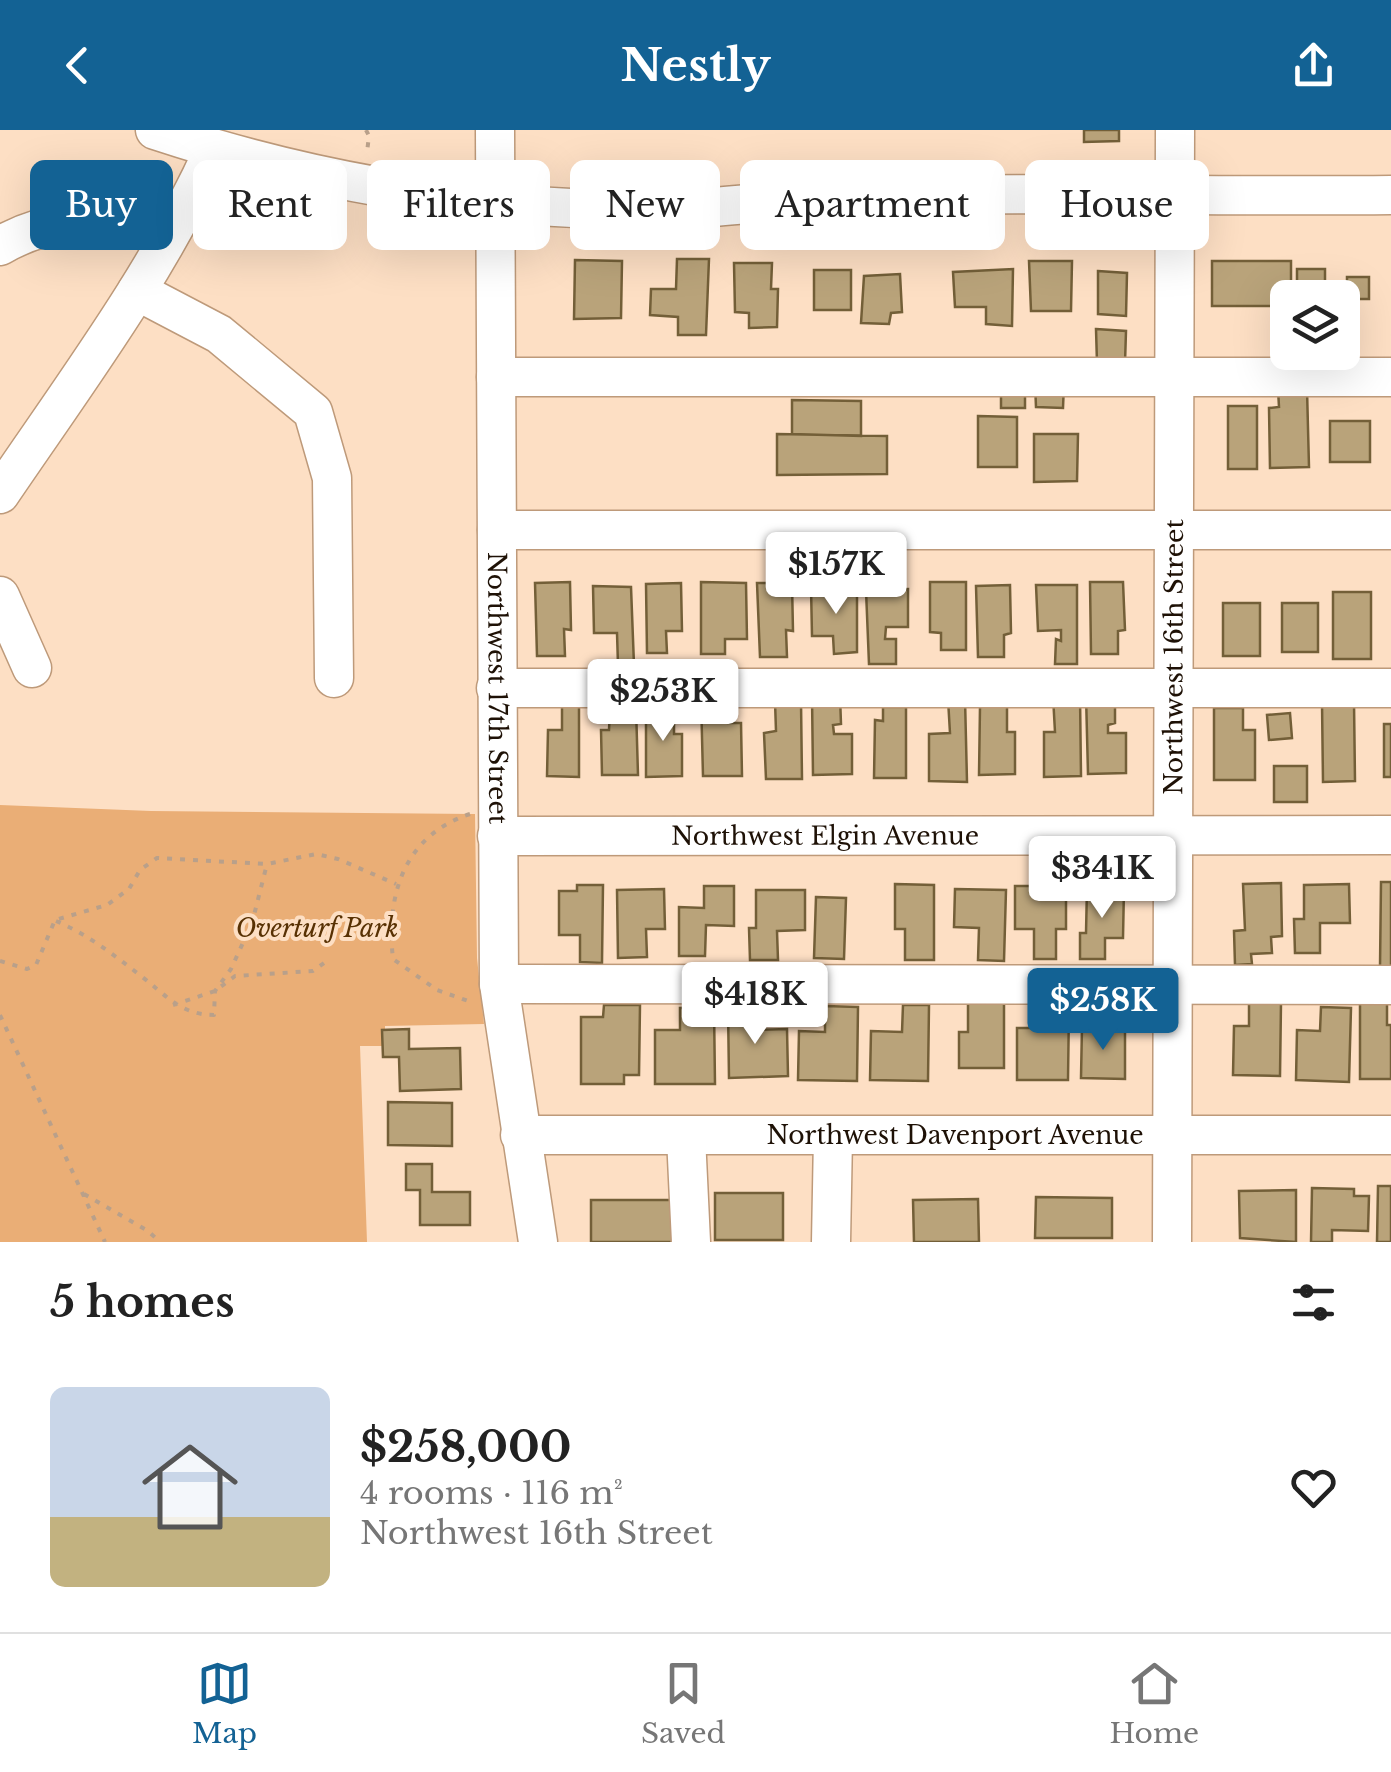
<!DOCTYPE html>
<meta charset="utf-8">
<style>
body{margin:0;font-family:"Libre Baskerville",serif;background:#f6f6f6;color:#222;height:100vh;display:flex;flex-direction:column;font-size:38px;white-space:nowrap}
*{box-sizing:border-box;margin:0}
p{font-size:32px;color:#767676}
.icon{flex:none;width:55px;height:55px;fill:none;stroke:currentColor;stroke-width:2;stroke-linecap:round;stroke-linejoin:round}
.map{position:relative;height:1112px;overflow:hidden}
.drawer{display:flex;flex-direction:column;background:#fff;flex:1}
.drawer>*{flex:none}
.top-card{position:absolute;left:30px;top:30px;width:1332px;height:90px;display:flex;gap:20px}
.controls{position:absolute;left:1270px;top:150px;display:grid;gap:20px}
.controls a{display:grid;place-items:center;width:90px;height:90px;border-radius:15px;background:#fff;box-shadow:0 10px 40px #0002;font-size:50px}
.price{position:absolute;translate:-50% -85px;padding:0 22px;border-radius:10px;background:#fff;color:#222;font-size:32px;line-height:65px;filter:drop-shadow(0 2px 5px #0008)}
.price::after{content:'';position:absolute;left:50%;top:60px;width:30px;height:22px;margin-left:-15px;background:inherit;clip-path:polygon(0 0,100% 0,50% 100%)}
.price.active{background:#136294;color:#fff}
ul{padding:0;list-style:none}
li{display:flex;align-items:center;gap:30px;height:250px;padding:0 50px}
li+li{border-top:2px solid #e0e0e0}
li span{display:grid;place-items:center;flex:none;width:280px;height:200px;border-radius:15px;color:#555}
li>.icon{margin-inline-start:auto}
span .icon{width:120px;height:120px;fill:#fffc;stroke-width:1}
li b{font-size:42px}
h2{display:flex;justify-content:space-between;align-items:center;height:120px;padding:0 50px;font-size:42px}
.chip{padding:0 35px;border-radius:15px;background:#fff;box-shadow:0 10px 40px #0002;font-size:35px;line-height:90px}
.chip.active{background:#136294;color:#fff}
header{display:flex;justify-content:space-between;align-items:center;height:130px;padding:0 50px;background:#136294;color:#fff;font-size:45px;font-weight:700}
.tabs{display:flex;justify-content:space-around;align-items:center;height:140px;border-top:2px solid #e0e0e0;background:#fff;font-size:28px;color:#767676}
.tabs a{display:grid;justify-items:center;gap:5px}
.tabs .active{color:#136294}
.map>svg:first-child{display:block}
</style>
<header><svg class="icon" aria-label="back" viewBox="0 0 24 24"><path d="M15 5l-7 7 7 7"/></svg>Nestly<svg class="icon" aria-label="share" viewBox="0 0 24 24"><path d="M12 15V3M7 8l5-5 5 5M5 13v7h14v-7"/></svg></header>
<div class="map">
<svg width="1391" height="1112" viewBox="0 0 1391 1112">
<rect width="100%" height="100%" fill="#fddfc4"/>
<!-- green -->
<path fill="#eaae76" d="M0,675L151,681L475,684L477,828L484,894L385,896V916H360L367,1112H0Z"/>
<!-- building -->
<path fill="#b9a37a" stroke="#735f38" stroke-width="2.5" d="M1084,0H1119V11L1084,12Z
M677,129H709L706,205H678V187L650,185L651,159H676Z
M575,130L622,131L621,188L574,189Z
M1029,131H1072L1071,181H1031Z
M1212,131H1291V168H1288V176H1212Z
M734,133H772L771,159H778L777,197L749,198V183L735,182Z
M1013,139L1012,196L986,194V177H955L953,142Z
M1297,139H1325V168H1297Z
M814,140H851V180H814Z
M1098,141L1127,143L1126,186L1098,184Z
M900,144L902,182L891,183L889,194L861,193L864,146Z
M1347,147H1369V169H1347Z
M1342,197H1346V213H1355V228L1296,234V222H1342Z
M1096,199L1126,201L1125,233H1097Z
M1001,251H1025V278H1001Z
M1035,253H1064L1063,278L1036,277Z
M1278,259H1307L1309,337L1270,338L1269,278L1279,277Z
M792,270L861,271V306L792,304Z
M1228,276H1257V339H1228Z
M978,286L1017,287V337H978Z
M1330,291H1370V332H1330Z
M777,304L887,306V344L777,345Z
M1034,304H1078L1077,351L1034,352Z
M570,452L571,500L564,499L565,526H537L535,453Z
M701,452L746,453L747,509H725V524H701Z
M930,452H966V520H941V503L930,502Z
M1090,452H1123L1125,500L1118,501V524H1091Z
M681,453L682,501H666L667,523H647L646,454Z
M757,453H792L793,501L786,500L787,527H760Z
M1010,455L1011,503L1004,505V527H978L976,456Z
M1036,455H1077V534H1055L1056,509L1061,511V500L1038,501Z
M593,456L631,457L634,535H618L617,503H594Z
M811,457L857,458V522L834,524L833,506H812Z
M908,459V497H886L885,509H896V534H869L866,460Z
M1333,462H1371V529H1333Z
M1223,473H1260V526H1223Z
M1282,473H1318V522H1282Z
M1080,565L1081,646L1044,647V602H1055L1053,566Z
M1086,565H1115V593L1108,595V603H1126V643L1088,644Z
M728,566V593H741L742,646H703L701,568Z
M812,566H840L841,594L833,595L834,604H852V644L813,645Z
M965,568L967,652L929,651V604L950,603L948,569Z
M775,571H801L802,649H766L764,603L776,601Z
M1322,572H1354L1355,651L1323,652Z
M562,575H579V647L547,646L548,600H562Z
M1007,575V602H1015V644L979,645L980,577Z
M636,577L638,645H602L601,600H609L610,579Z
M674,577V604H682V646L646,647V579Z
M883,577H906V648H874L875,590L883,591Z
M1214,578H1243V600H1255V650H1214Z
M1290,583L1292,608L1269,610L1267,585Z
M1384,594H1391V647H1384Z
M1274,636H1307V672H1274Z
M1381,752H1391V837H1380Z
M1281,753L1282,806L1271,807L1272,823L1251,824L1252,834L1235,835L1234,801L1245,800L1243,754Z
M895,754L934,755V830H905V799H895Z
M1349,754L1350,793H1320V823H1295L1294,789H1304V755Z
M577,755H603L602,833L580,832V805H559V761H577Z
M704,756H734V796L706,795L705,826H679V777L704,778Z
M1015,756H1066V799H1056V829H1034V799H1015Z
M1087,757L1124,758L1123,808H1105V829H1080V803H1086Z
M664,759L665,799H646L647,827L618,828L617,760Z
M955,759L1006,760L1004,831L978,830L979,798L954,797Z
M756,760H805V800L777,801L778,830H750L749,798H756Z
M816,767L846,768L844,829L814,828Z
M1249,872L1281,873L1280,946L1233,945L1234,896H1249Z
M968,873H1004V938H959V902H968Z
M1360,873H1387V895H1391V949H1360Z
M604,875H640L639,945H624V954H581V887H603Z
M903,875H929L928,951L870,950L871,901L902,902Z
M825,876L858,877L857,951L798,950L799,901L825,902Z
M714,877L715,954H655V900H680V878Z
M755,877L756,900L787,899L788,946L729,948L728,878Z
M1038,877H1069L1068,950H1017V898H1038Z
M1321,877L1351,878L1349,952L1296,950L1297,900L1320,901Z
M1082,896L1125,897V949L1081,948Z
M409,899V919L460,918L461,959L400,961L399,927H383L382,900Z
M388,972L452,973V1016L388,1015Z
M406,1034H432V1062H470V1095H420V1060H406Z
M1378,1056H1391V1112H1377Z
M1312,1058L1354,1059V1066H1369L1368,1101L1332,1100V1112H1311Z
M1296,1060V1112L1240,1108L1239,1061Z
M715,1063H783V1110H715Z
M1036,1067L1112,1068V1108H1035Z
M978,1069L979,1112H914L913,1070Z
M591,1070H673V1112H591Z"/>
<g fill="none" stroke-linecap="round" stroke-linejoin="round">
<!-- minor casing -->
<g stroke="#be9a7a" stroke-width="41">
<g id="minor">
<path d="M155,0C331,58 512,86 697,78C745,76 792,67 840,66C1023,61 1208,67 1391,65"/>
<path id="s1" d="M495,0L499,854L538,1112"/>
<path d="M0,116C55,83 122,88 184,85"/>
<path d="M137,161L219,204L313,282L332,348L334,548"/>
<path d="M496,247H1391"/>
<path d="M0,364C76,252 158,143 214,19"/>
<path d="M497,400H1391"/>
<path d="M0,466L32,538"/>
<path d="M496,558H1391"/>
<path id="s2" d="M497,706L1391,705"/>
<path d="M499,854L1391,855"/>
<path id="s3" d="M520,1005H1391"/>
<path d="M686,1007L691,1112"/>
<path d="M831,1112L833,1007"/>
<path id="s4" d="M1172,1112L1175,0"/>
</g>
</g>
<!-- path -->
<path stroke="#b9a08a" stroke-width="4" stroke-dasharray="5 8" stroke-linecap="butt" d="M366,0L369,6L367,22
M470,684C403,706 386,766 393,829L437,860L471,872
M56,791C87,804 114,825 141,846C165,864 180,885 214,885L215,861L231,839L252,793L267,734
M0,831L27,839L36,835L55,790L107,775L129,759L140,740L157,728L267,734L316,724L338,729L396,754
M173,875L215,861L235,846L313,841L324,833
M0,885L105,1112
M84,1064L148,1101L160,1112"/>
<!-- minor -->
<use href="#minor" stroke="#fff" stroke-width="38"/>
</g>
<g text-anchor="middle" stroke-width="8" stroke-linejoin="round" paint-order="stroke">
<!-- street labels -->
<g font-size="25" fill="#1e1106" stroke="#fddfc4">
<text dy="9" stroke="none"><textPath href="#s4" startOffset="585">Northwest 16th Street</textPath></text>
<text dy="9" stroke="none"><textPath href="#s1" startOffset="558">Northwest 17th Street</textPath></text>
<text dy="9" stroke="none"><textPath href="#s2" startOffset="328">Northwest Elgin Avenue</textPath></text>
<text dy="9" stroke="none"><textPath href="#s3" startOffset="435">Northwest Davenport Avenue</textPath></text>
</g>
<!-- park labels -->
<g font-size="25" font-style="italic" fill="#583103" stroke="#fddfc4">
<text x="317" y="807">Overturf Park</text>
</g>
</g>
</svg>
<div class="controls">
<a><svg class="icon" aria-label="layers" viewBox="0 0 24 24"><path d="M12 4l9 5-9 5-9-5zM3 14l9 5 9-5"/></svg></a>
</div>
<b class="price" style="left:836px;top:487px">$157K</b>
<b class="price" style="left:663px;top:614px">$253K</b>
<b class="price" style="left:1102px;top:791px">$341K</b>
<b class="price" style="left:755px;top:917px">$418K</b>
<b class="price active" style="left:1103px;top:923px">$258K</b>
<div class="top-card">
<a class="chip active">Buy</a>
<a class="chip">Rent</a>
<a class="chip">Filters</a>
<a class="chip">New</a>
<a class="chip">Apartment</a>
<a class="chip">House</a>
</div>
</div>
<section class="drawer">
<h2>5 homes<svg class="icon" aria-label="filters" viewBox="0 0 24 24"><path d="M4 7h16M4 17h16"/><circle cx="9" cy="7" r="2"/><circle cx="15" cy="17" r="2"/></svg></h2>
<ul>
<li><span style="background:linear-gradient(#c9d6e8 65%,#c2b280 0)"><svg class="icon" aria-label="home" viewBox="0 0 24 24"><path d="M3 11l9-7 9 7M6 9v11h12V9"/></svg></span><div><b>$258,000</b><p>4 rooms · 116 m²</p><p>Northwest 16th Street</p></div><svg class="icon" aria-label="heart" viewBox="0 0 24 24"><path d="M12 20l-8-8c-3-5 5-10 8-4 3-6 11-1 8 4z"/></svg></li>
</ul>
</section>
<nav class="tabs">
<a class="active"><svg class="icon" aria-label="map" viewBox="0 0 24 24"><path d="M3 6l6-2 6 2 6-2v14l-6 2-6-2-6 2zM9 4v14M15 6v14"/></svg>Map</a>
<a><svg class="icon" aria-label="saved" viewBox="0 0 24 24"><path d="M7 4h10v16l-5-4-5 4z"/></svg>Saved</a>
<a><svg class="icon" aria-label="home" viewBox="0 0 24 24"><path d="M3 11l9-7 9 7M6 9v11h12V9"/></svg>Home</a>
</nav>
